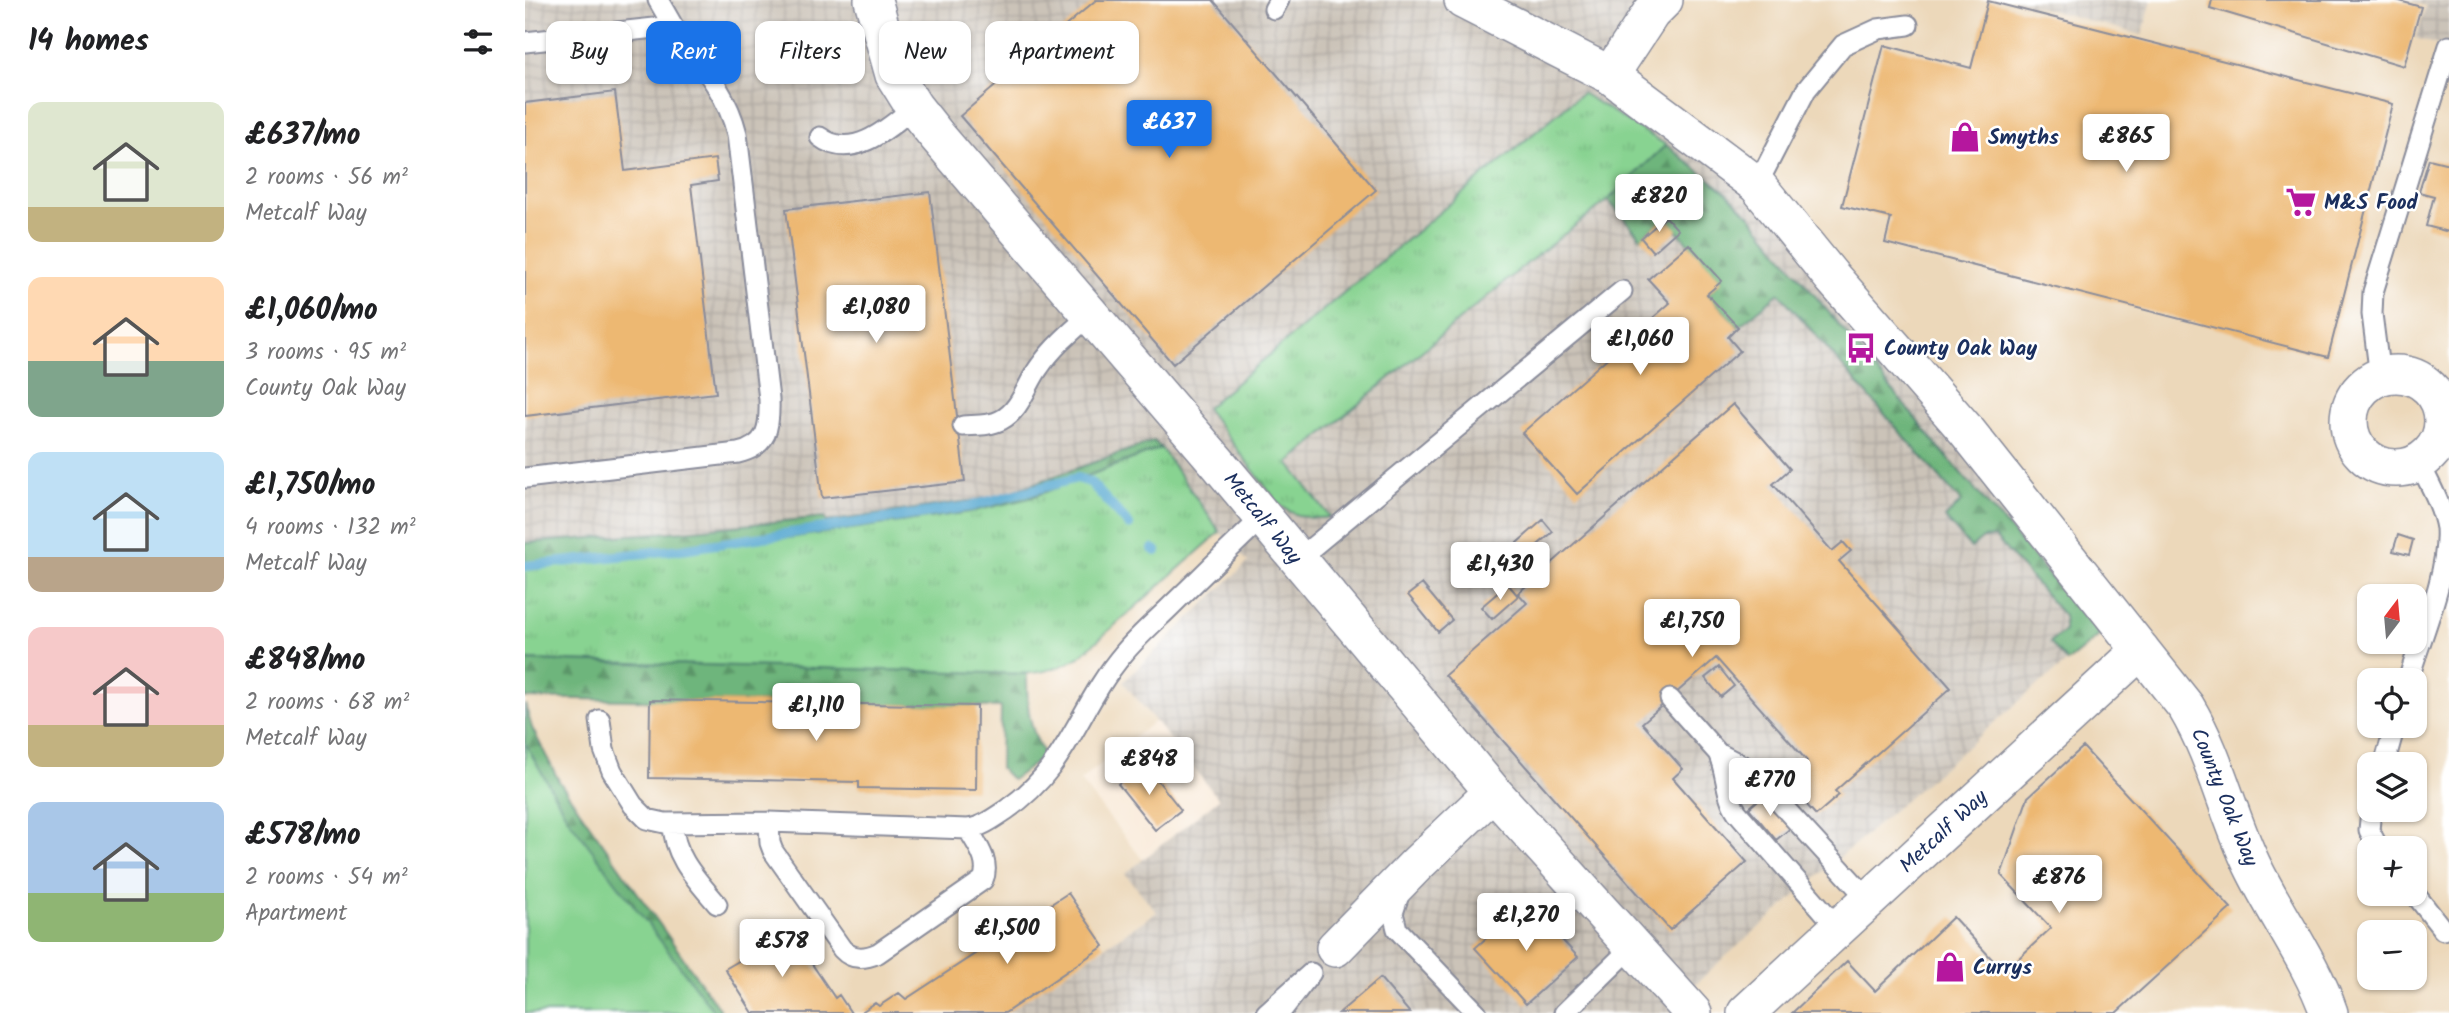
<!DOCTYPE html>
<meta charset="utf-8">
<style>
body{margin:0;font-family:Kalam,sans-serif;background:#f6f6f6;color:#202124;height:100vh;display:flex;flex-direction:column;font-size:26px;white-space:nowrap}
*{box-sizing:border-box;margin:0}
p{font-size:23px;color:#757577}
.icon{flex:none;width:38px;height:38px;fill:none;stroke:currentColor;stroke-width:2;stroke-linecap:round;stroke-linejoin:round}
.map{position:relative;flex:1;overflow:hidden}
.panel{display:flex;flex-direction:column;background:#fff;width:525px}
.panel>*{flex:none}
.top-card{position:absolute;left:21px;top:21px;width:665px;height:63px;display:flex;gap:14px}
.needle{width:46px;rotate:16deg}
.fabs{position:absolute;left:1832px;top:584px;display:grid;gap:14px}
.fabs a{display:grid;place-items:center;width:70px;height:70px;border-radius:14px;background:#fff;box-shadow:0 2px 5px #0004;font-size:35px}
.price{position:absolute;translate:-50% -60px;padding:0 16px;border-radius:7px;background:#fff;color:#222;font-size:23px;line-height:46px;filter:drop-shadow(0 2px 4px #0008)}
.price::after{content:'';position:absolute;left:50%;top:42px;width:21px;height:16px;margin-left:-10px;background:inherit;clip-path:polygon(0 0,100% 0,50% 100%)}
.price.active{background:#1a73e8;color:#fff}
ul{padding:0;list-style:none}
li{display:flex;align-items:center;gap:21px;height:175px;padding:0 28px}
li span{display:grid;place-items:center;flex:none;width:196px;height:140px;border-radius:14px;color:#555}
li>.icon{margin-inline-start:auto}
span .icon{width:84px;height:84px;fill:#fffc;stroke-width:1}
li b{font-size:30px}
h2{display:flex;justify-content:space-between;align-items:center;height:84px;padding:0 28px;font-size:30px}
.pill{padding:0 24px;border-radius:14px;background:#fff;box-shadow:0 2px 5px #0004;font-size:24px;line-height:63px}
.pill.active{background:#1a73e8;color:#fff}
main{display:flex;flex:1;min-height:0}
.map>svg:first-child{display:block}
</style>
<main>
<section class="panel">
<h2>14 homes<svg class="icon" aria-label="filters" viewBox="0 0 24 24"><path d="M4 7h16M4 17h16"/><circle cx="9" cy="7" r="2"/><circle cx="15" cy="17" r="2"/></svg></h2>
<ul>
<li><span style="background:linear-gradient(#dfe7d0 75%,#c2b280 0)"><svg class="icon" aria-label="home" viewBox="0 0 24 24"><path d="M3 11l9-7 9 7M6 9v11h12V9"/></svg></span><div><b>£637/mo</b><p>2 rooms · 56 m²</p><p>Metcalf Way</p></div></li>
<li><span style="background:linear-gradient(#ffd9b3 60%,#7fa58c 0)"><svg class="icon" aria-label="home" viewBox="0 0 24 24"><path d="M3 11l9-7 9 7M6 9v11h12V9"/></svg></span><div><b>£1,060/mo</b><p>3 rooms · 95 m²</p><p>County Oak Way</p></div></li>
<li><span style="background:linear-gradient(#bfe0f5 75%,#b9a48a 0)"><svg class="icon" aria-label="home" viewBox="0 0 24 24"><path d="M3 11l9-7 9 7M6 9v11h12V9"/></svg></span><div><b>£1,750/mo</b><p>4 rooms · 132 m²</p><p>Metcalf Way</p></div></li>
<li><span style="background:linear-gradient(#f6c9c9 70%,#c2b280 0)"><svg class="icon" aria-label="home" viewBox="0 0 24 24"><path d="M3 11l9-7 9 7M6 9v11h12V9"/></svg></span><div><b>£848/mo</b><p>2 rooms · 68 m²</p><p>Metcalf Way</p></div></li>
<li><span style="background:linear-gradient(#a9c7e8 65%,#8fb573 0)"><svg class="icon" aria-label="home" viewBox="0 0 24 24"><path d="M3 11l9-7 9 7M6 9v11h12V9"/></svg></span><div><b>£578/mo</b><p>2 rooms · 54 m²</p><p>Apartment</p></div></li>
</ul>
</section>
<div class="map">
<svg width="1924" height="1013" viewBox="0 0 1924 1013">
<defs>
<pattern id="industrial-grid" width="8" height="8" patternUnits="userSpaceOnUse" patternTransform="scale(1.75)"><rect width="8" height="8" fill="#cbc3b8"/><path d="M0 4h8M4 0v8" fill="none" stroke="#aea8a1"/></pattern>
<pattern id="grass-tufts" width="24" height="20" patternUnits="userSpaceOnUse" patternTransform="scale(1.75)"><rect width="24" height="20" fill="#88d391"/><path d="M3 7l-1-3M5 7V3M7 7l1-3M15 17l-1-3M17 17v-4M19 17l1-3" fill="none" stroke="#75b57f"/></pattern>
<pattern id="forest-firs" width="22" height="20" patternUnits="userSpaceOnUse" patternTransform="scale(1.75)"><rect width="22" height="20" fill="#6eb57b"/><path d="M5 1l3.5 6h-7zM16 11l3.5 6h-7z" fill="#5a9468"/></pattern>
</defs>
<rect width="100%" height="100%" fill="#fff"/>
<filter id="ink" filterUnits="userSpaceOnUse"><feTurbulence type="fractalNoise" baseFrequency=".0143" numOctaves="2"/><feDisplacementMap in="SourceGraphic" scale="14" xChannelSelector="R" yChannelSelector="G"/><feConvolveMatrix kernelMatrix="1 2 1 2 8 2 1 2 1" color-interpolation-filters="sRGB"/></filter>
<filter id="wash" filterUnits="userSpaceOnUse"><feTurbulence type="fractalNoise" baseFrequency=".00686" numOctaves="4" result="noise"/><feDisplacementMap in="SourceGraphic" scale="28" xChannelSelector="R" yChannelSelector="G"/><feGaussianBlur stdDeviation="1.57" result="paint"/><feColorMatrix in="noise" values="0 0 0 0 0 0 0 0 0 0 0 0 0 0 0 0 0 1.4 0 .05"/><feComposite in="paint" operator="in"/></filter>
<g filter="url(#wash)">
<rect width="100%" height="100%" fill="#f8e8d5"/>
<!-- built -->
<path fill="#ecd8ba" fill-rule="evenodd" d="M1139,0H1882L1901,5L1891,38L1924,50V1013H1166L1155,999L1191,965L1506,691L1593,620L1085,75ZM1844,597H1890V642H1844ZM1844,681H1890V726H1844ZM1844,765H1890V810H1844ZM1844,849H1890V894H1844ZM1844,933H1890V978H1844Z
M695,532L723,562L598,682L631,720L555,781L618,860L601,875L632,912L480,1013H190L0,743V660L486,674L518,673L527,670L554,657Z"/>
<!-- industrial -->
<path fill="url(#industrial-grid)" d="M0,0H1139L1086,75L1232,185L1593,621L1506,691L1191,965L1155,999L1166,1013H480L632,912L600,874L694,799L598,682L723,562L695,532L630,441L484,494L445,503L300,522L299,517L159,531L0,543Z
M1488,0H1627L1617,35Z
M1882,0H1924V49L1891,38L1901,6Z"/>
<!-- grass -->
<path fill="url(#grass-tufts)" stroke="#528178" stroke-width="2" d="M1057,93L1141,145L1083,200L1005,261L763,463L805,517C784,520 769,517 753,503L681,408Z
M636,448L695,532L554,657C531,671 511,674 486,674L0,660V564L269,537L444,512L504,498Z"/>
<!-- forest -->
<path fill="url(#forest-firs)" stroke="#44726c" stroke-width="2" d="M1141,145L1202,193L1226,217L1416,450L1575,635L1542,662L1525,642L1539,631V616L1470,537L1458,538L1446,548L1420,518L1436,502L1254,293L1213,327L1182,294L1196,281L1141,218L1116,238L1083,200Z
M629,441L636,448L504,498L444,512L269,537L0,564V543L159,531L299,517L301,522L471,497Z
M0,660L502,674C502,708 503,726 520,756L487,780L475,768L476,707L0,698Z
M0,704L7,728L34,781L197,1013H158L0,787Z"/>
<!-- park -->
<path fill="#88d391" stroke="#528178" stroke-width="2" d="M0,743L42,817L190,1013H0Z"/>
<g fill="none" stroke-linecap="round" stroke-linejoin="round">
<!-- stream -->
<path stroke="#55a7d0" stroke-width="10" d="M628,549L631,551
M0,566L157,549L447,506L552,478L565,482L604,525"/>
</g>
<g id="blocks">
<!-- building -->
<path fill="#edb872" d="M571,0H688L851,190L648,364L435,116Z
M1687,0H1871L1896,7L1879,66L1685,8Z
M1463,1L1868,104L1803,357L1360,243L1366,218L1317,206L1359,45L1446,68Z
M90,92L100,171L190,159L193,181L166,185L191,393L0,416V103Z
M1904,159L1924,164V232L1901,226L1909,196L1894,192Z
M405,192L440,482L297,498L261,209Z
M1141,217L1153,230L1128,252L1116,238Z
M1164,244L1197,281L1182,294L1213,327L1203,337L1215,351L1052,494L997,433L1145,303L1123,279Z
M1208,404L1265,469L1248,484L1307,551L1318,542L1326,551L1314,561L1426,688L1310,791L1314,795L1291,815L1259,780L1282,761L1191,658L1117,723L1158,769L1148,778L1222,862L1145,930L920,675L1002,603L993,593Z
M1018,520L1028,532L987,567L977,556Z
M1873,535L1888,540L1884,555L1868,551Z
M897,584L927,620L913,632L883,595Z
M983,584L993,596L967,619L956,607Z
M1194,667L1209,686L1196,697L1180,678Z
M125,700L452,706L451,790L334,788V782L124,778Z
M1558,747L1706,908L1591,1013H1267L1322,961L1350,991L1428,917L1479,972L1526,928L1476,875L1503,797Z
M619,763L656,810L630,830L593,784Z
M1239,795L1267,827L1251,840L1224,808Z
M543,893L579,946L480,1013H335L350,1003L354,1006L374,993L381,999Z
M1002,902L1053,957L1001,1004L950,948Z
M262,927L310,998L314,995L326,1013H228L200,969L229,952L223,943Z
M855,978L885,1013H814Z"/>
</g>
</g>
<g filter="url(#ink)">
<use href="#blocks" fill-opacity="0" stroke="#8a8c9a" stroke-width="2"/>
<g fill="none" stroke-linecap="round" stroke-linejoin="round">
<!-- lane casing -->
<g stroke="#8a8c9a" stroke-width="23">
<path id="lane" d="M749,9L754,0
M0,42L148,26L133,0
M295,137C327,162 365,127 389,107
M1232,185L1281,90L1318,45L1353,29L1383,25
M1855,377L1847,314L1848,292L1924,46
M438,426C451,425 465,426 476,420C496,410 502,383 515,366C529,346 547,331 565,315
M0,478L213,453C243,446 245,427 244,399L212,134C202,92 173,60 148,26
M772,560L1097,291
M1883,681C1896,636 1924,574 1921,528C1917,505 1904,483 1894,462
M1145,699L1193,753L1218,766L1230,776L1344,900
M75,720L79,750L87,771L108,805L122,819L140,823L244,822
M1193,753C1202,772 1200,795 1212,812L1313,928
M1859,765L1870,726
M1846,810L1844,830L1854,849
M148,823C148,856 172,880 192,904
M443,829C452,845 466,862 458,880L353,953C340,959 327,960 317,949L248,851L245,843L244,822L443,829C457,827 469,818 481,810C545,766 552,708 599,653C614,635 632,620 648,604C678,575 707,546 737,518
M875,892L868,913L872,929L952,1013
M1890,894L1918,930
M741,1013L786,973L755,1013
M1039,1013L1108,946"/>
</g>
<!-- street casing -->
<g stroke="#8a8c9a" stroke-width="40">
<path id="street" d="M348,0L369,75L389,107L412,136L692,462L968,792L1168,1013
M938,0L1085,75L1232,185L1306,276L1441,430L1661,707C1691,757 1702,813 1727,865C1751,915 1786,961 1804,1013
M1085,75L1126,13L1139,0
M1824 421a47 47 0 1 1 94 0a47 47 0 1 1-94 0Z
M810,948L892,864L968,792
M1221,1013L1616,650"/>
</g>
<!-- lane -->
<use href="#lane" stroke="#fff" stroke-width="19"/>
<!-- street -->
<use href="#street" stroke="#fff" stroke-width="37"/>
</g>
</g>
<!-- icons -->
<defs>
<g id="shop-bare" transform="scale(2.415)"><path d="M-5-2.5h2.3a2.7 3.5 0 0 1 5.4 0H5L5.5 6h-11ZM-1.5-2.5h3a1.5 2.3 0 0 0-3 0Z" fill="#b5179e" stroke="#fff" stroke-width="2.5" paint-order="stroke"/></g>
<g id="supermarket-bare" transform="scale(2.415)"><path d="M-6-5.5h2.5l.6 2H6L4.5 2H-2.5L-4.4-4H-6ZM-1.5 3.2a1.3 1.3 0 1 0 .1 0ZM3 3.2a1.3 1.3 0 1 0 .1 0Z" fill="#b5179e" stroke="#fff" stroke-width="2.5" paint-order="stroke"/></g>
<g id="bus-bare" transform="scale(2.415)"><path d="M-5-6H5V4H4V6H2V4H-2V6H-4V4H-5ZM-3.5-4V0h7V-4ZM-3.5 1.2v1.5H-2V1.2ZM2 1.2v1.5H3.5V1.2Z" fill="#b5179e" stroke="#fff" stroke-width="2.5" paint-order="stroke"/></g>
</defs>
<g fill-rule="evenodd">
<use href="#shop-bare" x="1440" y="137"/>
<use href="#supermarket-bare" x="1776" y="202"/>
<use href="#bus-bare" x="1336" y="348"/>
<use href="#shop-bare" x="1425" y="967"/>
</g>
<g text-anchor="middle" stroke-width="5" stroke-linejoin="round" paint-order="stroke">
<!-- poi labels -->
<g font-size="21" font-weight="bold" fill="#1b2f5e" stroke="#fff" text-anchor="start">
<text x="1463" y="144">Smyths</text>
<text x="1799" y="209">M&amp;S Food</text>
<text x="1359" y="355">County Oak Way</text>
<text x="1448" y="974">Currys</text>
</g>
<!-- street labels -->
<g font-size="21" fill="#1b2f5e" stroke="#fff">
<text transform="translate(738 518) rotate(51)" y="7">Metcalf Way</text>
<text transform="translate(1700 797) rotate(68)" y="7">County Oak Way</text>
<text transform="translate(1418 831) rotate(-43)" y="7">Metcalf Way</text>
</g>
</g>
</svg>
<div class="fabs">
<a><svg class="needle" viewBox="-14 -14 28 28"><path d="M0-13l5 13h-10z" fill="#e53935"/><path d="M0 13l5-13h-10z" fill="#757577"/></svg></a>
<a><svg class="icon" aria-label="locate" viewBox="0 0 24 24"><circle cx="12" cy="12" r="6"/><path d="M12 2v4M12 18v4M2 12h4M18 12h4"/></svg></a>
<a><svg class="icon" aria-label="layers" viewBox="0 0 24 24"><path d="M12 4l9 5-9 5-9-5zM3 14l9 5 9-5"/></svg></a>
<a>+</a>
<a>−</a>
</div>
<b class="price active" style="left:644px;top:160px">£637</b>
<b class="price" style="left:1601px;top:174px">£865</b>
<b class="price" style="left:1134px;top:234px">£820</b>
<b class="price" style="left:351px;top:345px">£1,080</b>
<b class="price" style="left:1115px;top:377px">£1,060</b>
<b class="price" style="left:975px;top:602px">£1,430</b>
<b class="price" style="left:1167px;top:659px">£1,750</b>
<b class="price" style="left:291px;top:743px">£1,110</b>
<b class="price" style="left:624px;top:797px">£848</b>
<b class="price" style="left:1245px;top:818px">£770</b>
<b class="price" style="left:1534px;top:915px">£876</b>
<b class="price" style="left:1001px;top:953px">£1,270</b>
<b class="price" style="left:482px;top:966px">£1,500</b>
<b class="price" style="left:257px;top:979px">£578</b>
<div class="top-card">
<a class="pill">Buy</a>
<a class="pill active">Rent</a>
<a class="pill">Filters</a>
<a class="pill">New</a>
<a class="pill">Apartment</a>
</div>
</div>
</main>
